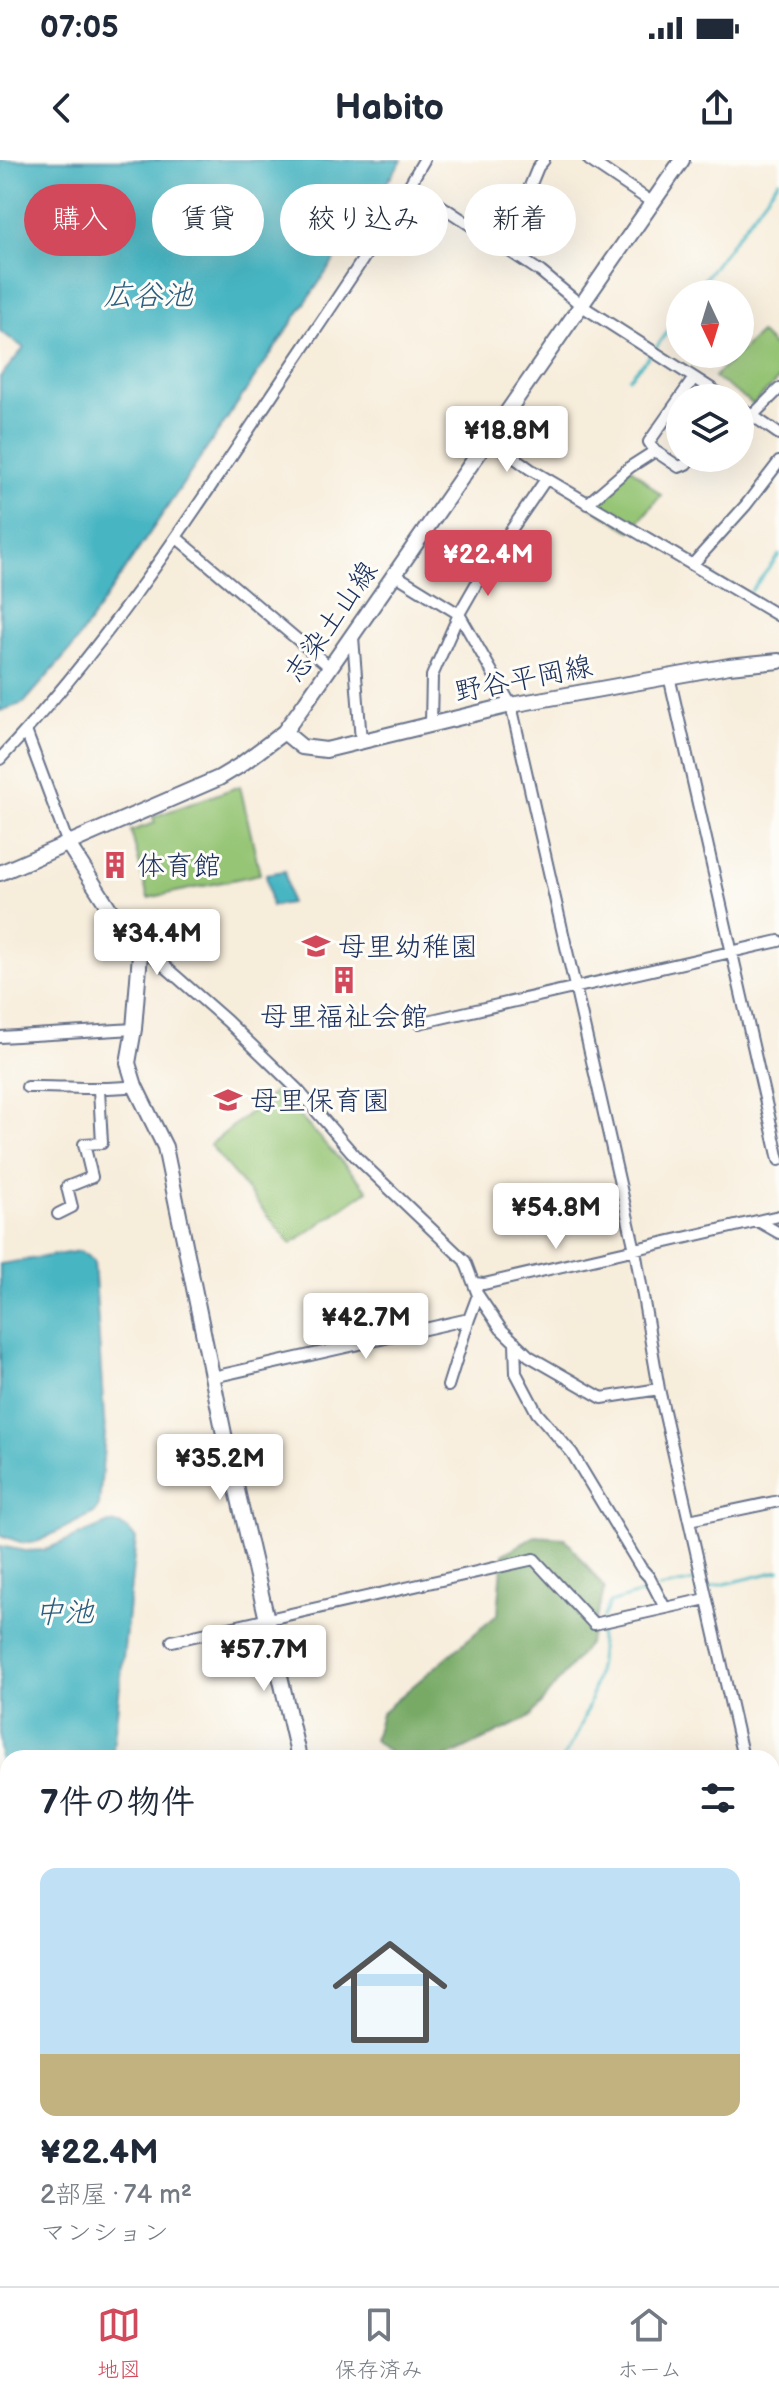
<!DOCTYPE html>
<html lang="ja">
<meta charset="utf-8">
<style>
body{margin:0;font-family:"Balsamiq Sans","Klee One",sans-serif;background:#f6f6f7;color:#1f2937;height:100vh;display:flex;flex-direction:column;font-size:30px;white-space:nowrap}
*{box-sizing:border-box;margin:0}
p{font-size:26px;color:#747a83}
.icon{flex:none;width:44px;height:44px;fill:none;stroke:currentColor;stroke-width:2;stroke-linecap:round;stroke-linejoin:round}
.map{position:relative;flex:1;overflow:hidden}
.side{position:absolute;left:0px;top:1590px;width:780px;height:536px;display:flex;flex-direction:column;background:#fff;border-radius:24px 24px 0 0;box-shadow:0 8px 32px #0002}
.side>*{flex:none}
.hud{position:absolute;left:24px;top:24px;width:732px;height:72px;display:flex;gap:16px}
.needle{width:52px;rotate:176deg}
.fabs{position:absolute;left:666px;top:120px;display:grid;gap:16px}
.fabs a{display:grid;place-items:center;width:88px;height:88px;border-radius:50%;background:#fff;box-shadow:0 8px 32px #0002;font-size:40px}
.price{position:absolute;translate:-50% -68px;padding:0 18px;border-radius:8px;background:#fff;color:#222;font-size:26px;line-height:52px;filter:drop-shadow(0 2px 4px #0008)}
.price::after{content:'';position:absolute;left:50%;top:48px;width:24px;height:18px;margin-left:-12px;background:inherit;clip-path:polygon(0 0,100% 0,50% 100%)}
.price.current{background:#d1495b;color:#fff}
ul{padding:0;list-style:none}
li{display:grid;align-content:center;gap:16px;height:424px;padding:0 40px}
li+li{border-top:2px solid #e0e1e3}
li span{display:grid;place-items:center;height:248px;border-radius:16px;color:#555}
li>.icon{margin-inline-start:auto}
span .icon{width:144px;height:144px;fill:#fffc;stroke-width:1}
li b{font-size:34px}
h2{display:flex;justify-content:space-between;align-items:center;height:96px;padding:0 40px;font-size:34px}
.pill{padding:0 28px;border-radius:36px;background:#fff;box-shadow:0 8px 32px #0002;font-size:28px;line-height:72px}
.pill.current{background:#d1495b;color:#fff}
.status{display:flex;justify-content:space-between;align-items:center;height:56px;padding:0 40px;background:#fff;direction:ltr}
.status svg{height:22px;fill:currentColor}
header{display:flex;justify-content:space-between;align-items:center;height:104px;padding:0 40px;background:#fff;font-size:36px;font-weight:700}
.dock{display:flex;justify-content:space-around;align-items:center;height:112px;border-top:2px solid #e0e1e3;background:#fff;font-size:22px;color:#747a83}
.dock a{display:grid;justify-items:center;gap:4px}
.dock .current{color:#d1495b}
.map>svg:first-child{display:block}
</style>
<div class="status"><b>07:05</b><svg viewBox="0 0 49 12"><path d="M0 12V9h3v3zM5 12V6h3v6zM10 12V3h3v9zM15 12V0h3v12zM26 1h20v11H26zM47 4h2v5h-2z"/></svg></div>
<header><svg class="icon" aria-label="back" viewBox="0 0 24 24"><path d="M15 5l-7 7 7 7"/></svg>Habito<svg class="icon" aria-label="share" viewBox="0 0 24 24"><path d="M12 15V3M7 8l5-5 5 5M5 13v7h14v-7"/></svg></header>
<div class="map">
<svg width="779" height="2126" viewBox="0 0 779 2126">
<rect width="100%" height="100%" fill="#fdfcf7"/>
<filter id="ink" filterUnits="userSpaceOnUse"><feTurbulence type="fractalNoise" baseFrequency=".0125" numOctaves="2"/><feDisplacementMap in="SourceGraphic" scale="16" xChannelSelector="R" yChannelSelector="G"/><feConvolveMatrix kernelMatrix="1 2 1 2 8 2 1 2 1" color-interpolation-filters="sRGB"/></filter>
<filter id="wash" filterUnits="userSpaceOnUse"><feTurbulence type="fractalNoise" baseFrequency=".006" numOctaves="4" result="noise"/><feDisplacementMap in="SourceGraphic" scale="32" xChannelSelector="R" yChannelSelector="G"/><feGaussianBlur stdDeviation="1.8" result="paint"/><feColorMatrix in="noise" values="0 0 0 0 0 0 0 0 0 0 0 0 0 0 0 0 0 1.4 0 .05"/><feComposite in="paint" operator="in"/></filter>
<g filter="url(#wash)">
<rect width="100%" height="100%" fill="#f7eddb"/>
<!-- green -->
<path fill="#95c574" stroke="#587a69" stroke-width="2" d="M760,173L779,192V219L753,244L714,217Z
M630,307L661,335L631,371L587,344Z
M240,626L260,714L148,738L131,671L155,663L153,657Z
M276,931L368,1030L291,1084L210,985Z"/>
<!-- forest -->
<path fill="#78aa66" stroke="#4a6c62" stroke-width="2" d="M535,1376L565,1378L605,1429L588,1484L530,1557L446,1598H395L374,1580L381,1553L498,1454L503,1394Z
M0,1904L8,1911V2118H78L98,2126H0Z"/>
<!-- water -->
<path fill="#47b5c2" stroke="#317290" stroke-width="2" d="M0,0H402L72,488L24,543L0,551V217L24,188L0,171Z
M285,711L290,743L271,746L266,714Z
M80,1091L94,1101L105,1274L99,1346L94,1353L39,1381L23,1383L0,1375V1104Z
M109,1363C123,1365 128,1367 136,1379L112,1598H8V1744L0,1751V1386L25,1391L44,1390Z
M8,1766V1866L0,1864V1774Z
M779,1958V2126H744L746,2118H772V1960Z"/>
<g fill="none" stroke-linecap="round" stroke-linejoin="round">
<!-- stream -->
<path stroke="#47b5c2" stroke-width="3" d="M693,134L779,20
M656,188L680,153
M629,218L651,194
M751,431L779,395
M658,1428L695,1421L701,1424
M708,1428L779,1411
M603,1458L610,1443L651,1430
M363,1598L385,1594L397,1598
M563,1598C582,1573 598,1522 600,1491C601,1482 598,1474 601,1466"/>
</g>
</g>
<g filter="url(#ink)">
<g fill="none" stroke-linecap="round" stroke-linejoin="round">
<!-- minor casing -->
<g stroke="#68728a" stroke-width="14">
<path id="minor" d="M589,0L653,43
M410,25L541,112L582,146L726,238
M488,76L526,36L538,7L544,0
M740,247L779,274
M740,262L753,255L779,229
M489,279L530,309L779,456
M655,291L649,282L694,218
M587,344L630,307L655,291L679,307L686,304L691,298
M177,378L331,508
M693,404L746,345L779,302
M394,414L459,454L511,545L635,1090L659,1229L743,1598
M353,477L361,581
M669,516L779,1000
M431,563L432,516L459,454L487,405L546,319
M26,571L68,684
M0,599C107,485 186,364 272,235C324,157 378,81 424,0
M137,782L227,861L297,929L355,996L465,1101L478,1135L501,1169L529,1196L602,1238L659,1229
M419,863L779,781
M0,877L134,869
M27,927C64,926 99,931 135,926
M58,1054L72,1047L67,1027L92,1017L84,984L102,983L99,930
M758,1061L779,1073
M474,1123L484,1124L779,1056
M515,1182L516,1213L537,1253L572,1293L641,1408L649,1417L665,1448
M213,1217L469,1159L478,1135
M448,1226L469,1159
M689,1360L779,1341
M172,1481L534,1399L594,1464L706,1439
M772,1637L779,1636
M772,1718L779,1746
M0,1875L8,1876
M772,1910L779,1909
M772,1938L779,1933
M327,2118L335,2126
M576,2118L587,2126
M225,2126L227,2118
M382,2126L387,2118
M458,2126L464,2118
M650,2126L652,2118"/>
</g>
<!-- tertiary casing -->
<g stroke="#68728a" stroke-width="18">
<path id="tertiary" d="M68,684L116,759L130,775L140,794L134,869L128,903L135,926L165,987L224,1274L299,1598"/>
</g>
<!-- secondary casing -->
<g stroke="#68728a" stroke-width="18">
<path id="secondary" d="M284,572L302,587L326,590L511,545L729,506L779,501
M0,713L219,618L239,606L284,572L306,542L682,0"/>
</g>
<!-- primary casing -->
<g stroke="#68728a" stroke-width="20">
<path id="primary" d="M0,1759L8,1752
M772,1766L779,1767"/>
</g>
<!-- minor -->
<use href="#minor" stroke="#fff" stroke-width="10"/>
<!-- tertiary -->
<use href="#tertiary" stroke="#fff" stroke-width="14"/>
<!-- secondary -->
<use href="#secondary" stroke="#fff" stroke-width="14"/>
<!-- primary -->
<use href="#primary" stroke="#fff" stroke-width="16"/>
</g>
</g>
<!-- icons -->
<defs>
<g id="building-bare" transform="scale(2.16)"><path d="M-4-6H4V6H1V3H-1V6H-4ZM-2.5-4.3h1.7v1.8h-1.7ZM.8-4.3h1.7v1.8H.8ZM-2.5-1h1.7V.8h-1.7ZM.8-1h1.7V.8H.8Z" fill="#d1495b" stroke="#fdfcf7" stroke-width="2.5" paint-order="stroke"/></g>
<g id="school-bare" transform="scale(2.16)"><path d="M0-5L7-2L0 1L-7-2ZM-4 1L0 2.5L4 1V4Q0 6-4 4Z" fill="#d1495b" stroke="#fdfcf7" stroke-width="2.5" paint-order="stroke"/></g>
</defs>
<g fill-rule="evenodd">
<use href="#building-bare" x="115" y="705"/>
<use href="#school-bare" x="316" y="786"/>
<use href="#building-bare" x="344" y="820"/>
<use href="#school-bare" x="228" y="940"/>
</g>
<g text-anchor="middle" stroke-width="6" stroke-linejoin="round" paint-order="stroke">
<!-- street labels -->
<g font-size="28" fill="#1b2f5e" stroke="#fdfcf7">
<text transform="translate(330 461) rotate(-55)" y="10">志染土山線</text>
<text transform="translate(523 518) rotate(-11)" y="10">野谷平岡線</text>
</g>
<!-- poi labels -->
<g font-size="28" fill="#1b2f5e" stroke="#fdfcf7" text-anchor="start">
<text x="137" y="715">体育館</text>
<text x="338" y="796">母里幼稚園</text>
<text x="344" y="866" text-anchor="middle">母里福祉会館</text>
<text x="250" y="950">母里保育園</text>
</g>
<!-- water labels -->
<g font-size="30" font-style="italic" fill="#2a5e81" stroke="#fdfcf7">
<text x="148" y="145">広谷池</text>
<text x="64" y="1462">中池</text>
</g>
</g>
</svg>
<div class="fabs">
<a><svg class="needle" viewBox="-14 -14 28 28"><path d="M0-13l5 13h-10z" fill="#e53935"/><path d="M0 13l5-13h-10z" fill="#747a83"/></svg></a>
<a><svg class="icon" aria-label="layers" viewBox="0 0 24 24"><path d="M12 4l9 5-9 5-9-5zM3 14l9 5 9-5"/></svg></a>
</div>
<b class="price" style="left:507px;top:314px">¥18.8M</b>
<b class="price current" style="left:488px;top:438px">¥22.4M</b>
<b class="price" style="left:157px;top:817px">¥34.4M</b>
<b class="price" style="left:556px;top:1091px">¥54.8M</b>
<b class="price" style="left:366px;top:1201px">¥42.7M</b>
<b class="price" style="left:220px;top:1342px">¥35.2M</b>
<b class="price" style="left:264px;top:1533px">¥57.7M</b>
<div class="hud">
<a class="pill current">購入</a>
<a class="pill">賃貸</a>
<a class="pill">絞り込み</a>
<a class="pill">新着</a>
</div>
<section class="side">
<h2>7件の物件<svg class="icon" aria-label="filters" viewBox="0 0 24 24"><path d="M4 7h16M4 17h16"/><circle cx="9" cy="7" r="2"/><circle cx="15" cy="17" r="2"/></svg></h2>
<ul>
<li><span style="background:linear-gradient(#bfe0f5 75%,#c2b280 0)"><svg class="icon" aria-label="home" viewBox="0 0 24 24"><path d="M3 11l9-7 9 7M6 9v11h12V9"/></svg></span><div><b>¥22.4M</b><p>2部屋 · 74 m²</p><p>マンション</p></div></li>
</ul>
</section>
</div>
<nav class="dock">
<a class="current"><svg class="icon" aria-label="map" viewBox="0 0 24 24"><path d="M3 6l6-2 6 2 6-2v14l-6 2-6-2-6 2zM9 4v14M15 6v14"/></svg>地図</a>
<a><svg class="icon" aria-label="saved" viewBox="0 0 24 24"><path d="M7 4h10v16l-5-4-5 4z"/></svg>保存済み</a>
<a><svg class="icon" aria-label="home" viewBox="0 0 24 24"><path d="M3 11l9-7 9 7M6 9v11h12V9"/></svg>ホーム</a>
</nav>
